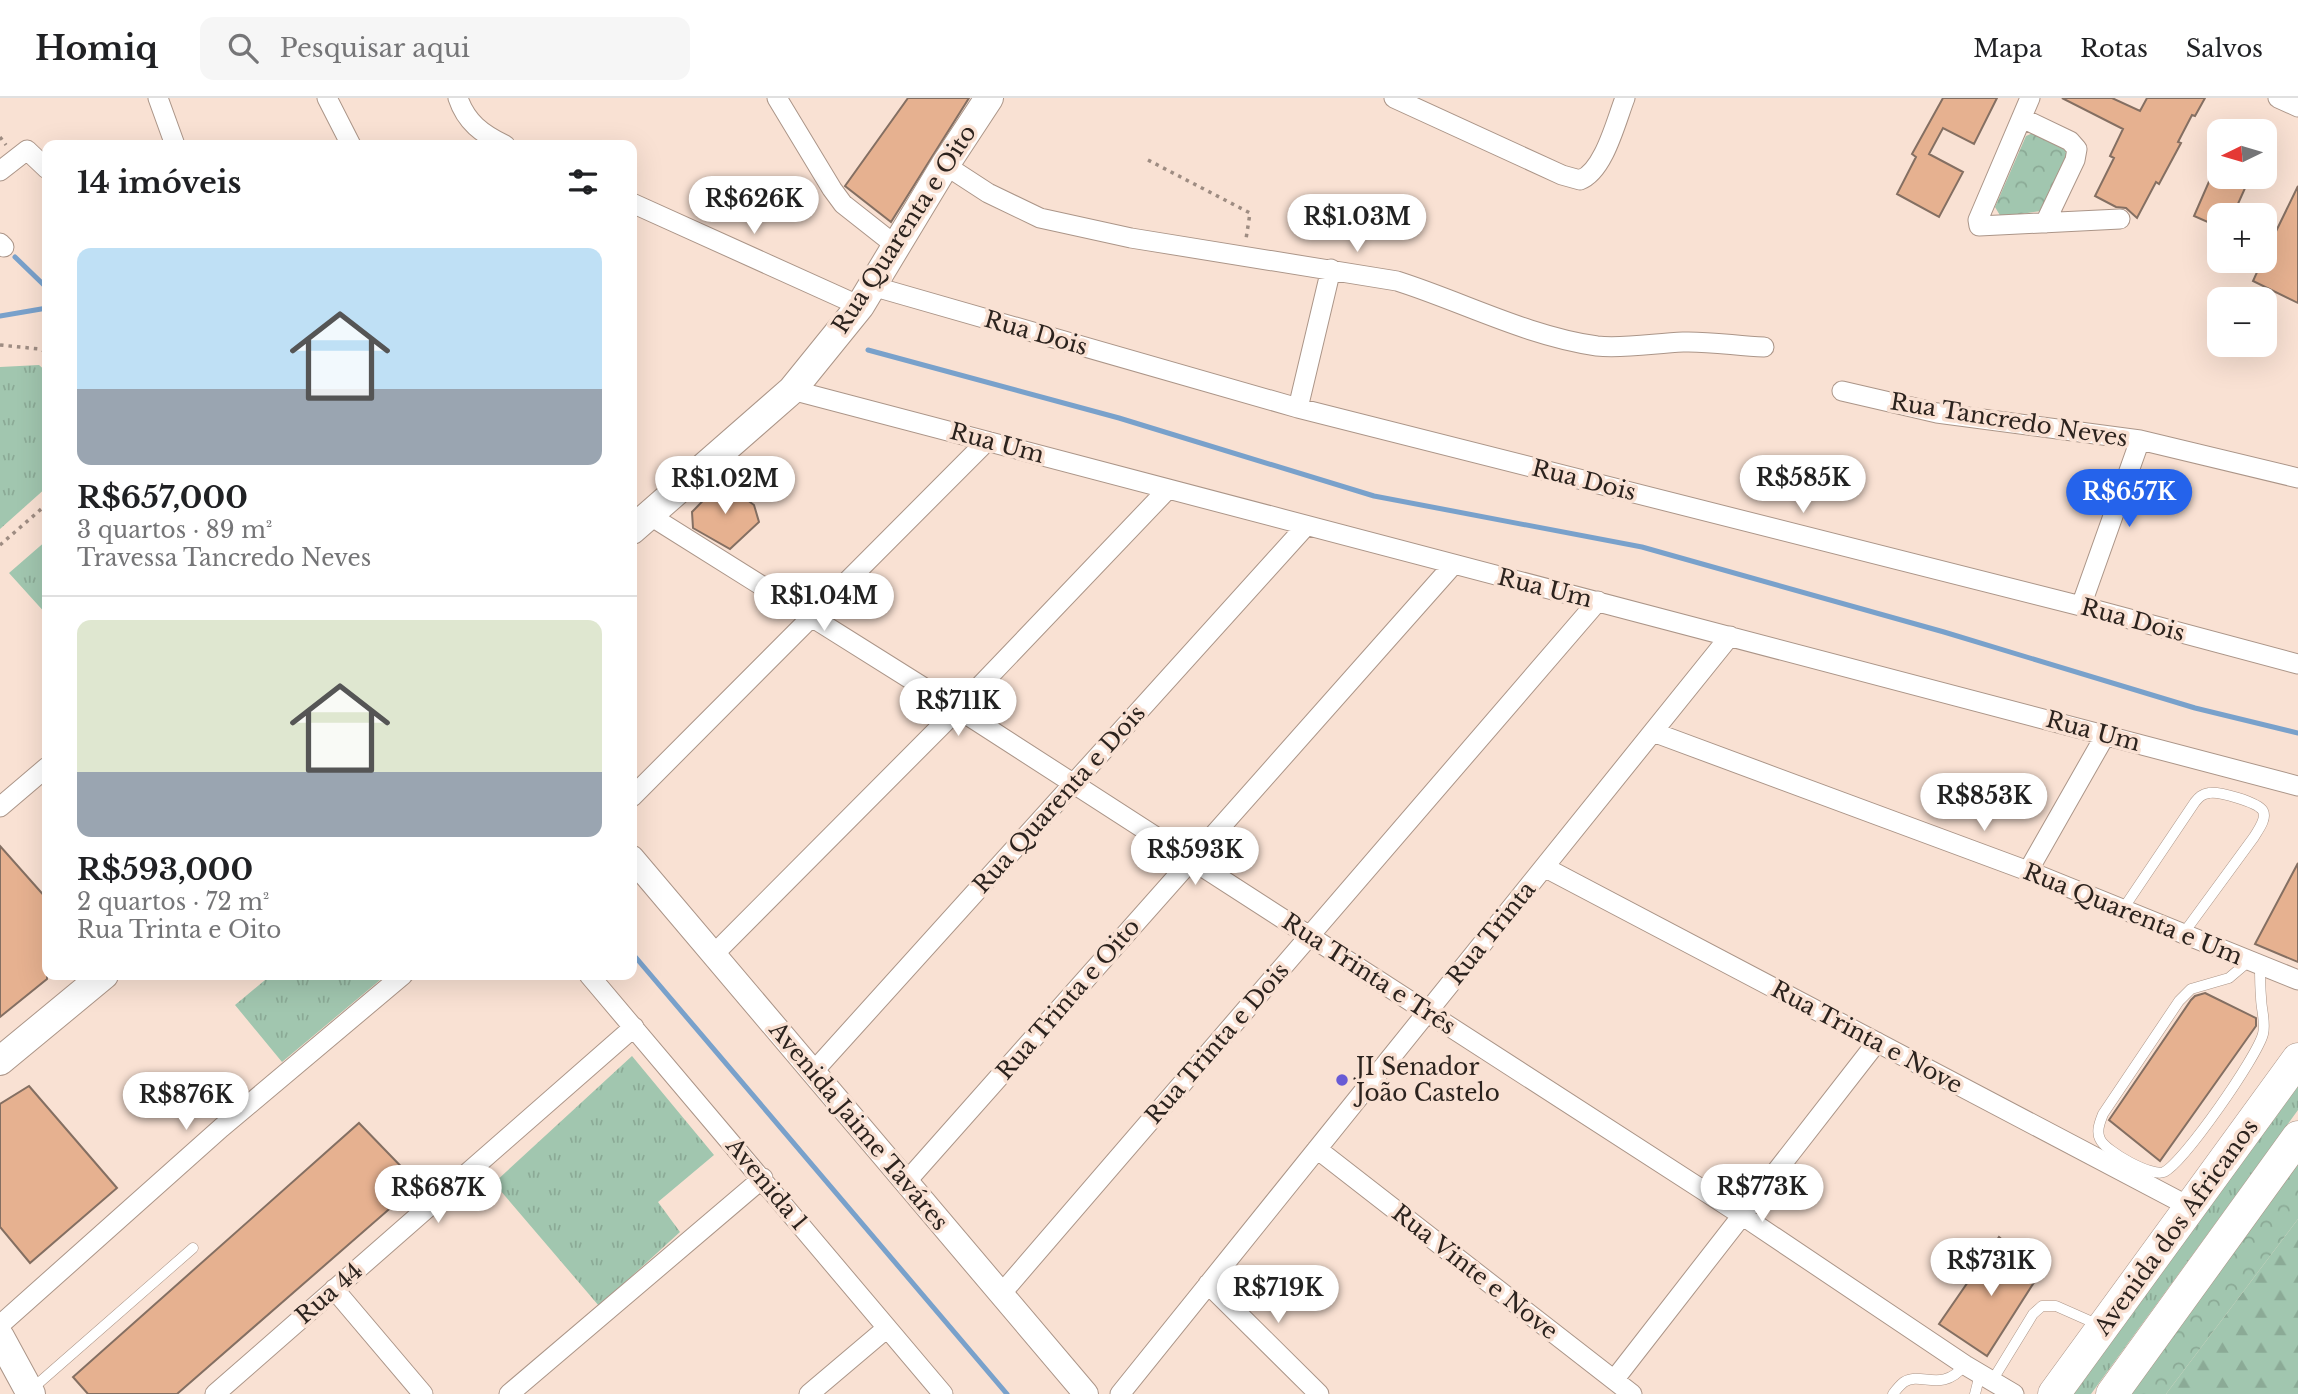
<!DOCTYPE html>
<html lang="pt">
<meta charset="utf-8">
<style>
body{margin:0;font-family:"Libre Baskerville",serif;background:#f6f6f6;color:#202124;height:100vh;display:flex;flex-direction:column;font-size:26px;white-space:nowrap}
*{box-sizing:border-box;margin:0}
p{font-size:23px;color:#757577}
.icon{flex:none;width:38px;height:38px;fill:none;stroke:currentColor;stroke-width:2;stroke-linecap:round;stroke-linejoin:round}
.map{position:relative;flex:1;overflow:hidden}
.sheet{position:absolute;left:42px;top:42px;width:595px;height:840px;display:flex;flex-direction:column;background:#fff;border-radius:14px;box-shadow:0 7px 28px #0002}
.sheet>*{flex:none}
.needle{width:46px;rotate:265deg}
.tools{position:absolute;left:2207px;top:21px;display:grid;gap:14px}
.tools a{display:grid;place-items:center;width:70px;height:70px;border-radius:14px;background:#fff;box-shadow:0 7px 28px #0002;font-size:35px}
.price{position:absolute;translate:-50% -60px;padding:0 16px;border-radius:24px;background:#fff;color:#222;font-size:23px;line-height:46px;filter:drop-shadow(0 2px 4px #0008)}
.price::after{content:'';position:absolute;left:50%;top:42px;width:21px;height:16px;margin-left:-10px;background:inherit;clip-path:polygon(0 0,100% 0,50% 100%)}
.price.selected{background:#2563eb;color:#fff}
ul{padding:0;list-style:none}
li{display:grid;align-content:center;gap:14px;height:371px;padding:0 35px}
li+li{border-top:2px solid #e0e0e0}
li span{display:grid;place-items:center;height:217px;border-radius:14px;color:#555}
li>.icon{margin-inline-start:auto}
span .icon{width:126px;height:126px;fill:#fffc;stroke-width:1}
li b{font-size:30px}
h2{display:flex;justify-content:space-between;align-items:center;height:84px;padding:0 35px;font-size:30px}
header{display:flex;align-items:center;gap:42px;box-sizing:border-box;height:98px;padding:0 35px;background:#fff;border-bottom:2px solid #e0e0e0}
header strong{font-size:33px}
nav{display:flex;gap:38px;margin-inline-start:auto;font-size:24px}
.search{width:490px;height:63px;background:#f6f6f6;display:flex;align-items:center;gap:18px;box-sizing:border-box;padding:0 24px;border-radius:14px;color:#757577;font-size:26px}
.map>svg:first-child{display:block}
</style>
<header>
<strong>Homiq</strong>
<div class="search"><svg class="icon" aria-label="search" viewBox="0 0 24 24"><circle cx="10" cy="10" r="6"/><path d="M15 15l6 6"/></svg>Pesquisar aqui</div>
<nav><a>Mapa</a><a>Rotas</a><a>Salvos</a></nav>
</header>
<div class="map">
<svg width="2298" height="1296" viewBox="0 0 2298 1296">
<defs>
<pattern id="grass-tufts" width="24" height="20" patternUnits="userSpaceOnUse" patternTransform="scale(1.75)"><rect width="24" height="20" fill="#a1c6af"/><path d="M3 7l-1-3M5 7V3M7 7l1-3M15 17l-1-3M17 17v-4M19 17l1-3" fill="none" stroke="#8baa96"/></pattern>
<pattern id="forest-firs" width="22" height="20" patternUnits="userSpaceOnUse" patternTransform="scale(1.75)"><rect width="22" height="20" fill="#a1c6af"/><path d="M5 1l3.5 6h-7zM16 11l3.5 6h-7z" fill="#8baa96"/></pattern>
<pattern id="park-crowns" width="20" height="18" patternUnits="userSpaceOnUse" patternTransform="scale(1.75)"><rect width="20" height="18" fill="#a1c6af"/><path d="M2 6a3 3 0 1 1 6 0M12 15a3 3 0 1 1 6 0" fill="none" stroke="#8baa96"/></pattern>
</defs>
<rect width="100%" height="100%" fill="#f9e1d3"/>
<!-- grass -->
<path fill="url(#grass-tufts)" d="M39,267L47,274V389L0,431V269Z
M47,442V517L9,475Z
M271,877H386L282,964L235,907Z
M632,958L714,1057L658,1104L680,1134L599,1208L494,1085Z
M2298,983V1012L2091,1296H2070Z"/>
<!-- forest -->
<path fill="url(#forest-firs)" d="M2298,1121V1296H2166Z"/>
<!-- park -->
<path fill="url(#park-crowns)" d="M2035,34L2066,48L2069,55L2041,113L2001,119L1995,109L2026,38Z
M2298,1059V1121L2166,1296H2127Z"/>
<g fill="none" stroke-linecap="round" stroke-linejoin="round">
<!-- stream -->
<path stroke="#79a1cb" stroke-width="5" d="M15,159L47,190
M0,218L47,210
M868,252L1119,320L1374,398L1642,449L1944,534L2195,610L2298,635
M632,855L1007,1296"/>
</g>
<!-- building -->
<path fill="#e6b190" stroke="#846f62" stroke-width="2" d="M908,0H969L891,124L845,88Z
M1943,0H1997L1974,46L1943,30L1929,56L1963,74L1939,119L1897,96L1916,59L1912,56Z
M2062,0H2112L2140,13L2147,0H2205L2195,18L2192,17L2178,44L2181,45L2159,86L2156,84L2137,120L2126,110L2116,109L2095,98L2114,60L2110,58L2123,31Z
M2211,79H2250L2233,117H2219V129L2194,118Z
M2298,88V205L2253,183L2262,163H2264V158Z
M722,383L754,407L759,424L730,451L693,430L692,414Z
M0,748L47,801V881L0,919Z
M2298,765V864L2255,846Z
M2205,895L2256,920V928L2160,1063L2109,1022L2191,902L2195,898Z
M29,988L117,1090L30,1165L0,1129V1006Z
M359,1025L418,1086L177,1296H88L73,1279Z
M1999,1139L2040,1175L1987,1258L1939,1226Z"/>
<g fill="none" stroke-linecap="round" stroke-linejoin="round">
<!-- service casing -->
<g stroke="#ab9588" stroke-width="11">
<path id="service" d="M2123,811L2195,704C2199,699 2202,696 2209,695C2218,693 2258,704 2263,713C2267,721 2258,732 2254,739L2183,836
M2249,863L2229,880L2191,891L2179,903L2103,1016C2100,1024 2096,1033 2100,1041C2106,1054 2152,1079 2164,1074C2184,1064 2257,959 2263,936C2266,924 2261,911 2261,899C2260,888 2260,877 2260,867
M1992,1283L2033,1216L2042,1208H2056L2099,1227
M33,1290L193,1150
M1893,1296C1896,1292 1900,1287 1904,1284C1922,1273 1941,1296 1965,1267
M1975,1296L1980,1276"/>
</g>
<!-- minor casing -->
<g stroke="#ab9588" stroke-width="21">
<path id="minor" d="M158,0L175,47
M327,0L351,47
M458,0C466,24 482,36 505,47
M777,0L832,91L843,106L895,147
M1394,0L1562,77L1580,82C1604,73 1616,23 1625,0
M2030,0L1978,122L1979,128L2120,121
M2278,0L2298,9
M2022,20L2070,43L2077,51L2075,62L2045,125
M945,67L988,95L1040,120L1131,140L1397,183C1463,204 1527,238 1597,248C1623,251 1656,245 1683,244C1709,243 1737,248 1764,249
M0,73L27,52L47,71
M632,105L860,208
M0,145L4,149
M872,188L1298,310L2081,508L2298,566
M792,292L2298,688
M1842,293L1937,315L2140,342L2298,380
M1298,310L1331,171
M649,417L958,611L1743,1118L1965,1267L2014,1296
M2081,508L2140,342
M1653,634L2028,773L2298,882
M632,699L987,343
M0,709L47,669
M1544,769L2190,1109
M2028,773L2106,636
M713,857L958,611L1168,391
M589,877L943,1296
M813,974L1306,428
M1317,1051L1632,1296
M906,1084L1453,467
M1208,1186L1319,1296
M334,1191L423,1296
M1001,1196L1598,503
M0,1227L221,1030L403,877
M1614,1282L1877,944
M215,1296L634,929
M509,1296L763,1080
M809,1296L887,1230
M1120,1296L1730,538"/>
</g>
<!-- tertiary casing -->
<g stroke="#ab9588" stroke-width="26">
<path id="tertiary" d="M632,760L1086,1296"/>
</g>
<!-- secondary casing -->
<g stroke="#ab9588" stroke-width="30">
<path id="secondary" d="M632,432L792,292L860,208L945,67L989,0
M0,963L104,877
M0,1239L31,1296"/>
</g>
<!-- primary casing -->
<g stroke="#ab9588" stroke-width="33">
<path id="primary" d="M2054,1296L2298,961
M2112,1296L2298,1039"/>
</g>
<!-- path -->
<path stroke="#9e8c82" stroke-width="3.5" stroke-dasharray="3.5 5" stroke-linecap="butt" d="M0,39L6,47
M1148,62L1250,115L1246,141
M0,247L39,251L47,254
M0,447L47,406"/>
<!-- service -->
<use href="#service" stroke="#fff" stroke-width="10"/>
<!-- minor -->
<use href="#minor" stroke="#fff" stroke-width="19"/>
<!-- tertiary -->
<use href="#tertiary" stroke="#fff" stroke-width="24"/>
<!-- secondary -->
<use href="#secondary" stroke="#fff" stroke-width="28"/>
<!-- primary -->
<use href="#primary" stroke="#fff" stroke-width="32"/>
</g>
<!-- markers -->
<circle fill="#685bd5" stroke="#f9e1d3" stroke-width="2.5" cx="1342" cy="982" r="7"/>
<g text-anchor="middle" stroke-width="7" stroke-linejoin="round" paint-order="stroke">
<!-- street labels -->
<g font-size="23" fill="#2c231e" stroke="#f9e1d3">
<text transform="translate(904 131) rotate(-57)" y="8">Rua Quarenta e Oito</text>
<text transform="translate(1036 235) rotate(16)" y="8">Rua Dois</text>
<text transform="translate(2009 322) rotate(9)" y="8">Rua Tancredo Neves</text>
<text transform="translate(997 345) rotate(15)" y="8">Rua Um</text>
<text transform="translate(1584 382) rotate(14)" y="8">Rua Dois</text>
<text transform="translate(1545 490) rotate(14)" y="8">Rua Um</text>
<text transform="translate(2133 522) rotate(15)" y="8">Rua Dois</text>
<text transform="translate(2093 633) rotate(15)" y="8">Rua Um</text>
<text transform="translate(1059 701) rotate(-48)" y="8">Rua Quarenta e Dois</text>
<text transform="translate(2133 816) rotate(22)" y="8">Rua Quarenta e Um</text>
<text transform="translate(1491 835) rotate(-51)" y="8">Rua Trinta</text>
<text transform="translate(1369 876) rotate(33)" y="8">Rua Trinta e Três</text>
<text transform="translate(1068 901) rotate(-49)" y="8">Rua Trinta e Oito</text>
<text transform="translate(1867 939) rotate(28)" y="8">Rua Trinta e Nove</text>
<text transform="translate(1217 945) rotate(-49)" y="8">Rua Trinta e Dois</text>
<text transform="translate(859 1028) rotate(50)" y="8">Avenida Jaime Taváres</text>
<text transform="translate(767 1086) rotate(50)" y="8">Avenida 1</text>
<text transform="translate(2176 1129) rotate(-54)" y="8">Avenida dos Africanos</text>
<text transform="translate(1475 1174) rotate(38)" y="8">Rua Vinte e Nove</text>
<text transform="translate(329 1195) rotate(-41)" y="8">Rua 44</text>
</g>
<!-- poi labels -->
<g font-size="23" fill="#2c231e" stroke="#f9e1d3" text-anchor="start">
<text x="1356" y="977">JI Senador<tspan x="1356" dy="26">João Castelo</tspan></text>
</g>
</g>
</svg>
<div class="tools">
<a><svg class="needle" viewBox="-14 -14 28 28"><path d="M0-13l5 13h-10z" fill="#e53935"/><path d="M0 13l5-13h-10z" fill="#757577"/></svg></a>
<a>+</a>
<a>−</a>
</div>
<b class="price" style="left:754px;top:138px">R$626K</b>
<b class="price" style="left:1357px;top:156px">R$1.03M</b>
<b class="price" style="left:1803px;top:417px">R$585K</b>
<b class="price" style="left:725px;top:418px">R$1.02M</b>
<b class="price selected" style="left:2129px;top:431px">R$657K</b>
<b class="price" style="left:824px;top:535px">R$1.04M</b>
<b class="price" style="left:958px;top:640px">R$711K</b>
<b class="price" style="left:1984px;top:735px">R$853K</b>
<b class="price" style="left:1195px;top:789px">R$593K</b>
<b class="price" style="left:186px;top:1034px">R$876K</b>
<b class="price" style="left:1762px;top:1126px">R$773K</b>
<b class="price" style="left:438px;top:1127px">R$687K</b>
<b class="price" style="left:1991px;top:1200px">R$731K</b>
<b class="price" style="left:1278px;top:1227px">R$719K</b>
<section class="sheet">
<h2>14 imóveis<svg class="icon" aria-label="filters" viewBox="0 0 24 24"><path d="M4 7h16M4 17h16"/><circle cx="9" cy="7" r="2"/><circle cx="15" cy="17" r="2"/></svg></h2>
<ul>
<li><span style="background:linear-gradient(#bfe0f5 65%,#9aa5b1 0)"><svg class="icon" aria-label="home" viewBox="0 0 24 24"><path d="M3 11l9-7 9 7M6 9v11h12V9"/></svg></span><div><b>R$657,000</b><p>3 quartos · 89 m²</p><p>Travessa Tancredo Neves</p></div></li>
<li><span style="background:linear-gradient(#dfe7d0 70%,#9aa5b1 0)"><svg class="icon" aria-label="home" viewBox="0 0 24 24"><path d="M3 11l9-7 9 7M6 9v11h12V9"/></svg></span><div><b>R$593,000</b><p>2 quartos · 72 m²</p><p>Rua Trinta e Oito</p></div></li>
</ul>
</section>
</div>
